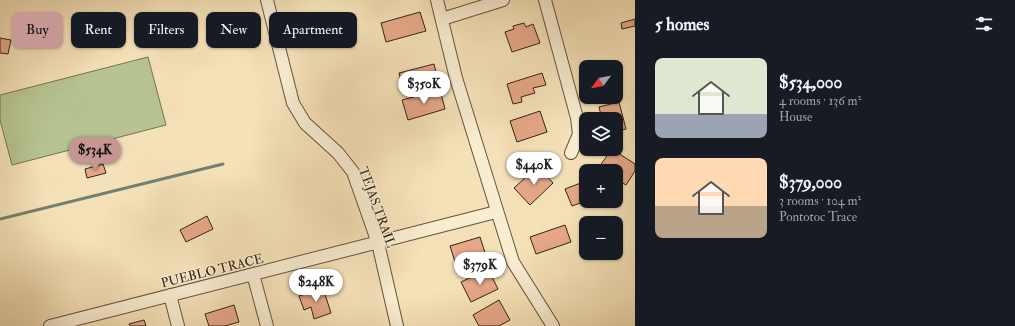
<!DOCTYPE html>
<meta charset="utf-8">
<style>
body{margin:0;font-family:"IM FELL Double Pica",serif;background:#20242c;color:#f1f3f6;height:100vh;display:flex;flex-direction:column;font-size:15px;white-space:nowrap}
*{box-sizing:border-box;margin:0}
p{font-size:13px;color:#9ea1a6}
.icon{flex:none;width:22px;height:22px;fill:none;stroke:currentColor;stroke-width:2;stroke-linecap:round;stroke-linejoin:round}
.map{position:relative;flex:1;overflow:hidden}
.drawer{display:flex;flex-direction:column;background:#171b24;width:380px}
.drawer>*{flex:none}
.banner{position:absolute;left:12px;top:12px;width:380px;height:36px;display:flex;gap:8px}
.needle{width:26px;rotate:238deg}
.tools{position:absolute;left:579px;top:60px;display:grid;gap:8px}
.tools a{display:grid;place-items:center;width:44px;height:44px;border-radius:8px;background:#171b24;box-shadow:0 1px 3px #0004;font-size:20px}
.price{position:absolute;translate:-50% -34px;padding:0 9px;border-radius:14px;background:#fff;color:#222;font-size:13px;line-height:26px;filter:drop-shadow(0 1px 2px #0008)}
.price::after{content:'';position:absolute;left:50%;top:24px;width:12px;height:9px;margin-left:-6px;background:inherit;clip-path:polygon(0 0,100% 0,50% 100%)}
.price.on{background:#c59692;color:#111}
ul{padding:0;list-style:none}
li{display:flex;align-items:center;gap:12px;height:100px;padding:0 20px}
li span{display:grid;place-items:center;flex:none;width:112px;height:80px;border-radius:8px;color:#555}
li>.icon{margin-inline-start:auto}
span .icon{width:48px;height:48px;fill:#fffc;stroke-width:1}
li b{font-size:17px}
h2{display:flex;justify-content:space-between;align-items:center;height:48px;padding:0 20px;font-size:17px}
.tag{padding:0 14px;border-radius:8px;background:#171b24;box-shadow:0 1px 3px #0004;font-size:14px;line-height:36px}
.tag.on{background:#c59692;color:#111}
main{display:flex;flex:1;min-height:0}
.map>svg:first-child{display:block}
</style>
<main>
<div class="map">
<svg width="635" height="326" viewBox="0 0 635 326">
<rect width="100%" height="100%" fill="#f5e1b8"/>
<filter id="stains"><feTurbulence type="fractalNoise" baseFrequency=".005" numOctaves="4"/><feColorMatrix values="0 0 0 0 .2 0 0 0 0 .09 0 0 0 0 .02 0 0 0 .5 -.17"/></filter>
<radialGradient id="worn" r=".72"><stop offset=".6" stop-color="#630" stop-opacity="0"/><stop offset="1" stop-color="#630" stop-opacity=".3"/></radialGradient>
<!-- green -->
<path fill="#b7c492" stroke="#767354" d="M148,57L166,125L12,165L0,120V95Z"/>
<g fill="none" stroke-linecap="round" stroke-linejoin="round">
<!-- stream -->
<path stroke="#738071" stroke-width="3" d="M0,219L223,164"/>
</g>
<!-- building -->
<path fill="#e6a888" stroke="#352215" d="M420,12L426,31L386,42L381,23Z
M635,19V26L622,29L621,23Z
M524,23L526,27L533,24L540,43L512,52L505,32L514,29L513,26Z
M0,38L11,40L8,54L0,53Z
M434,64L439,84L404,93L399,73Z
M542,73L546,85L533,88L535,93L521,97L522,102L513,104L507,84Z
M616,87L619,97L599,103L597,97H616Z
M440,90L445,109L408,120L402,100Z
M619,102L626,129L616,132V119H598L597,116L601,115L599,107Z
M540,111L547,132L517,142L510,121Z
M612,149L635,164V171L626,185L616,179V171H604L599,167Z
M103,164L106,173L87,178L85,169Z
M538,166L553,183L530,205L514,188Z
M586,181V201L572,206L565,189Z
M207,216L213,229L186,242L180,230Z
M565,225L571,242L536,254L530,237Z
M480,237L487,259L457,268L450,246Z
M488,269L498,289L471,302L461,282Z
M323,288L331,313L314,319L311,307L304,310L299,296Z
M499,300L510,320L499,326H479L473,315Z
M234,305L239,322L225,326H209L205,314Z
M144,320L146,326H130L129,324Z"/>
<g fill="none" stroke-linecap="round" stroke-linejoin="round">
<!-- minor casing -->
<g stroke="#65523e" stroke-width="14">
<path id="minor" d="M267,0L293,103L305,123L338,153L353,172L378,243L397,326
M437,0L456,78L513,262L553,326
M545,0L577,118L579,134L571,153
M442,19L503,0
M253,274L267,326
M170,295L178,326
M50,326L496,212"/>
</g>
<!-- minor -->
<use href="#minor" stroke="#f8ecd1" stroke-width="12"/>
</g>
<g text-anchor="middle" stroke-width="3" stroke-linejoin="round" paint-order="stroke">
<!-- street labels -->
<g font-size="13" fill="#352215" stroke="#f8ecd1">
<text transform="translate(378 207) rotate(70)" y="5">TEJAS TRAIL</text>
<text transform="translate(212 270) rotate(-14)" y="5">PUEBLO TRACE</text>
</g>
</g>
<rect width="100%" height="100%" filter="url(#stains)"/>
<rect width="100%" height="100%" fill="url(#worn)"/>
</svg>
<div class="tools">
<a><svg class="needle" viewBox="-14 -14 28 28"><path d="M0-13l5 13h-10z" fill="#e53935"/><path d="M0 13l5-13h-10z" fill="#9ea1a6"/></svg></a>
<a><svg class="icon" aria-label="layers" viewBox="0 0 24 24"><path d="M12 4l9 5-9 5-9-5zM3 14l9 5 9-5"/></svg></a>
<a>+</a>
<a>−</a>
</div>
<b class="price" style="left:424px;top:105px">$350K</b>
<b class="price on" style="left:95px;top:171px">$534K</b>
<b class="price" style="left:534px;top:186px">$440K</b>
<b class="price" style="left:480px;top:286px">$379K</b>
<b class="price" style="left:316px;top:303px">$248K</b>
<div class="banner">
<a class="tag on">Buy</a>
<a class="tag">Rent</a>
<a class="tag">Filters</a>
<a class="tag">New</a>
<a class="tag">Apartment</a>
</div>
</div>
<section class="drawer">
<h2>5 homes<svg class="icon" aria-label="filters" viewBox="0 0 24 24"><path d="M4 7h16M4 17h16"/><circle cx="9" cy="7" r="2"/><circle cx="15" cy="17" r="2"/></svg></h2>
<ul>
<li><span style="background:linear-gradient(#dfe7d0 70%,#9aa5b1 0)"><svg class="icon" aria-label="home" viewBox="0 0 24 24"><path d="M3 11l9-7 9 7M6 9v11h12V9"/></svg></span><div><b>$534,000</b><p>4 rooms · 136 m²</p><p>House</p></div></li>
<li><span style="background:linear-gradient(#ffd9b3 60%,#b9a48a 0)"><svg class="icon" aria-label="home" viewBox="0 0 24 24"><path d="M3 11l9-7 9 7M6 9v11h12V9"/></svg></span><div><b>$379,000</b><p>3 rooms · 104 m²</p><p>Pontotoc Trace</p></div></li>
</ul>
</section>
</main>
